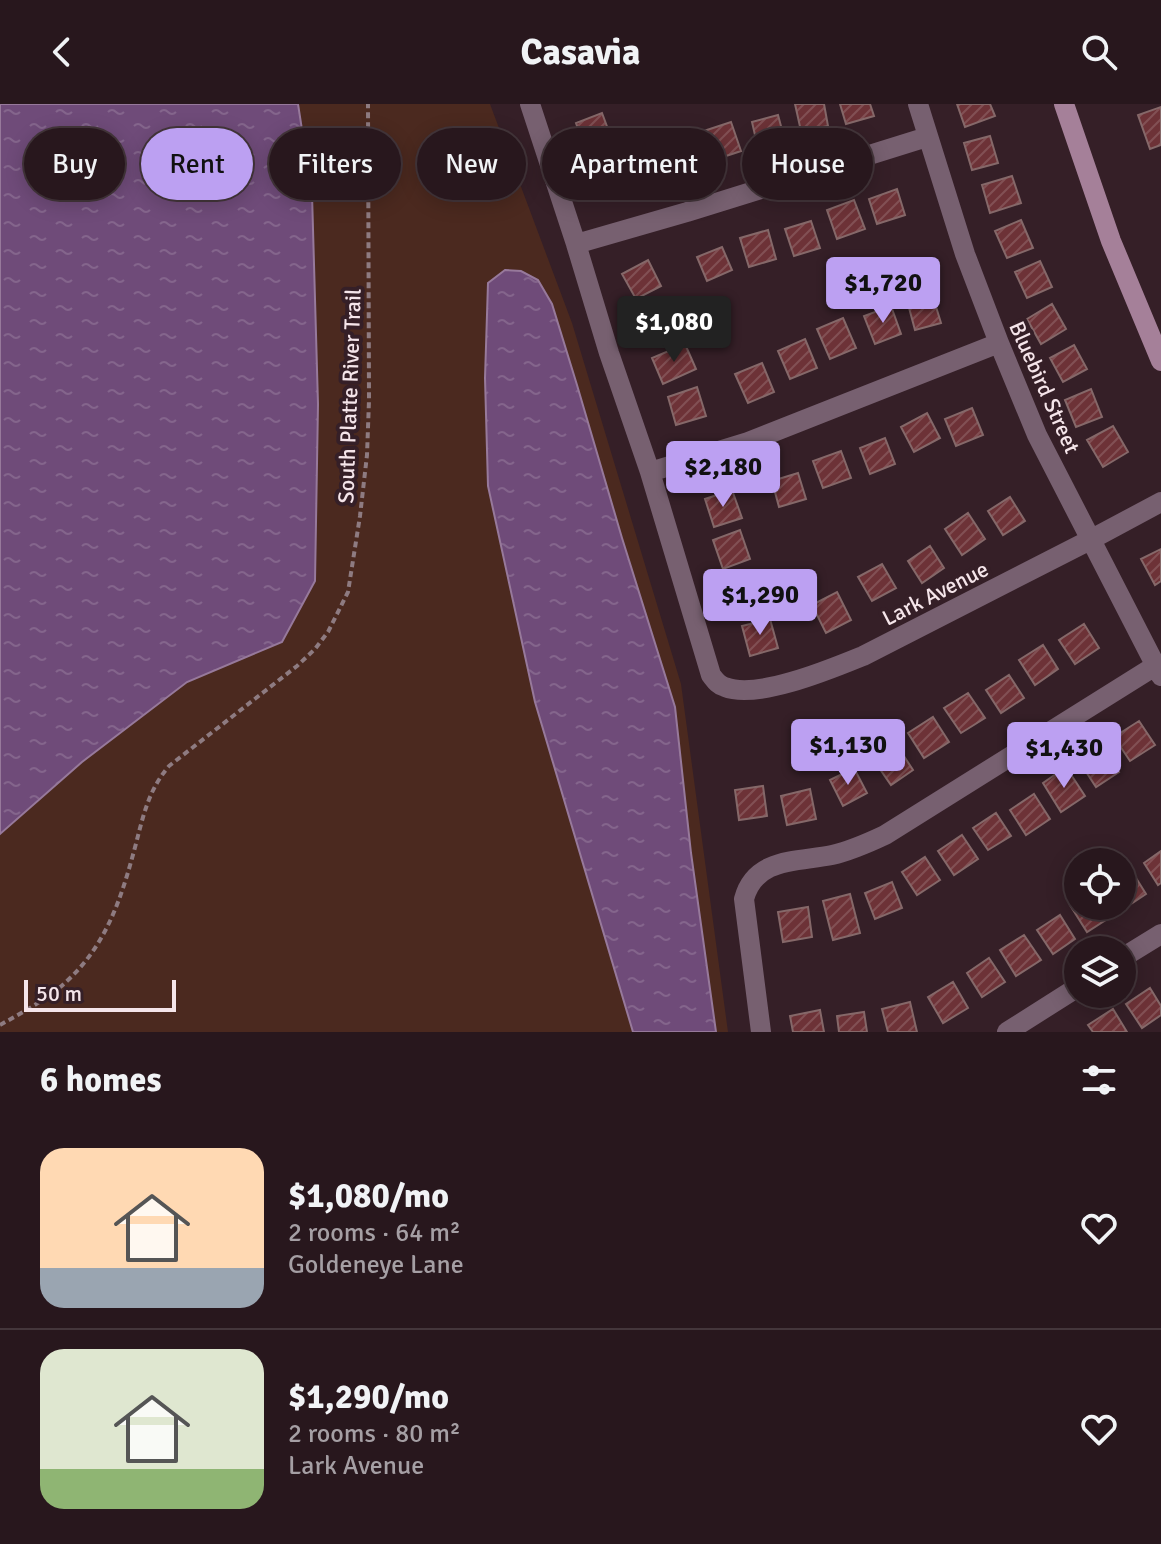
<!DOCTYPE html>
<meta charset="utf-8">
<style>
body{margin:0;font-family:Signika,sans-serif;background:#34242a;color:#f1f3f6;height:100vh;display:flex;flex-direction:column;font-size:30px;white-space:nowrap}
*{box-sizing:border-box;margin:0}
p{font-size:26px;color:#a59fa4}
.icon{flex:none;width:44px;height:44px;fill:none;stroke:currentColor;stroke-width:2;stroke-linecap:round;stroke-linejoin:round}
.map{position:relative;height:928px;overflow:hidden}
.drawer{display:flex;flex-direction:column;background:#28171d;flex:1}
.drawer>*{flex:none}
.guide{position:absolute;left:24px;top:24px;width:1114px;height:72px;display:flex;gap:16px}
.buttons{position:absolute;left:1064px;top:744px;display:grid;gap:16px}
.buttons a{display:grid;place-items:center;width:72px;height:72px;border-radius:50%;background:#28171d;box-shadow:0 4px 20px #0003,0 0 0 2px #44363b;font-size:40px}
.scale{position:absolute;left:24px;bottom:20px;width:152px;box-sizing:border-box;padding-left:8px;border:4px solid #f5e5ea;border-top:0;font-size:22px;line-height:28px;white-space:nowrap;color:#f5e5ea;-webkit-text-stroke:6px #351f27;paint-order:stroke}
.price{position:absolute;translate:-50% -68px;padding:0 18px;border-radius:8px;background:#bca0f2;color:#111;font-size:26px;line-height:52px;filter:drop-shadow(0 2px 4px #0008)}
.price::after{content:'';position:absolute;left:50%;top:48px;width:24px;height:18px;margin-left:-12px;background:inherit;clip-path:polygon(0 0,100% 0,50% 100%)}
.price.active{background:#222;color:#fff}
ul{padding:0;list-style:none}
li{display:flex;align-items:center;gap:24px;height:200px;padding:0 40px}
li+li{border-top:2px solid #44363b}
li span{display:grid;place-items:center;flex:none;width:224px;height:160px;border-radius:24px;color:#555}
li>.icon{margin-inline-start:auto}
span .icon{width:96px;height:96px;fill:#fffc;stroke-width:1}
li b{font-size:34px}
h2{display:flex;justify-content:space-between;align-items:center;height:96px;padding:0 40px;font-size:34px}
.tag{padding:0 28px;border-radius:36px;background:#28171d;box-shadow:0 4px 20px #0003,0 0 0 2px #44363b;font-size:28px;line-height:72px}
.tag.active{background:#bca0f2;color:#111}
header{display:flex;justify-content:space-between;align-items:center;height:104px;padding:0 40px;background:#28171d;font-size:36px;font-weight:700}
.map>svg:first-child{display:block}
</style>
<header><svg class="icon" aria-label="back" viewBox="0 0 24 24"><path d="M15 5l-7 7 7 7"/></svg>Casavia<svg class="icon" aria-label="search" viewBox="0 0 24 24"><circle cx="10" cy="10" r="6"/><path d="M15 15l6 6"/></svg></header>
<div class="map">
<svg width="1161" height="928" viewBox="0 0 1161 928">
<defs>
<pattern id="water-ripples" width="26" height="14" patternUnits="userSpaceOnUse" patternTransform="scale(2)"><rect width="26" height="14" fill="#6f4b79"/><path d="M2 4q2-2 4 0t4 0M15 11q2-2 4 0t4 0" fill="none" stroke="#84658c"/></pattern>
<pattern id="building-hatch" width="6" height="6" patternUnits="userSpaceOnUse" patternTransform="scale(2)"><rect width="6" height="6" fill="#6d3237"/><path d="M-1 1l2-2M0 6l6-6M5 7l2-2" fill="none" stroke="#825054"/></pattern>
</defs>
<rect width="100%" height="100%" fill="#351f27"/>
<!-- green -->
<path fill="#4b291f" d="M298,0H490L572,219L681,580L728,928H0V730L82,658L187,578L281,538L318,300L312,90Z"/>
<!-- water -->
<path fill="url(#water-ripples)" stroke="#97799b" stroke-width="2" d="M0,0H298L312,90L318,300L315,477L282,538L187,578L82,658L0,730Z
M505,166L521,167L538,176L552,200L577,281L622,434L675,603L691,749L716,928H633L535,598L488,382L485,274L488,179Z"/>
<!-- building -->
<path fill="url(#building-hatch)" stroke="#856869" stroke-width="2" d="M795,0H824L828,22L801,27Z
M840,0H870L874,12L846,20Z
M957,0H990L995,12L965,23Z
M1161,3V41L1150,45L1138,11Z
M602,9L612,36L586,47L576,19Z
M778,11L785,37L758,44L752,18Z
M731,18L741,47L714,56L704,27Z
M990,32L998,59L972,66L964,39Z
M689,35L698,63L671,72L661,44Z
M615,56L624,84L597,92L588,65Z
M1012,72L1021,99L990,109L982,81Z
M897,85L905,111L877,120L869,95Z
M854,96L865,125L837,135L827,106Z
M1021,116L1033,144L1007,154L995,127Z
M811,117L820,144L794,152L785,125Z
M768,126L776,155L749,163L740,134Z
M722,143L732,166L707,177L697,153Z
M648,156L661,182L636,195L622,170Z
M1040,157L1052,183L1027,194L1015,168Z
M933,193L941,219L915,226L908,200Z
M665,200L673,227L648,234L640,208Z
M1052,200L1066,225L1041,240L1027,215Z
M891,202L901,230L875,240L864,212Z
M843,214L856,244L830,255L817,225Z
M805,235L817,264L790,275L778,247Z
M685,240L696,265L663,280L652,254Z
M1074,241L1087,265L1063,278L1050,254Z
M762,259L774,288L748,299L735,270Z
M697,283L706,312L676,321L668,293Z
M1091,285L1102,313L1076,323L1065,296Z
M972,304L983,331L956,342L945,315Z
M927,309L940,334L914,348L901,323Z
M1113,322L1128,348L1103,363L1087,336Z
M885,334L895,360L870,370L860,344Z
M841,347L851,374L823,384L813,357Z
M798,369L806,395L779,403L772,377Z
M732,386L742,414L714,423L705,395Z
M1010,393L1025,417L1003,431L988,407Z
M968,409L985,435L962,451L945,425Z
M740,426L750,455L723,465L713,436Z
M930,442L944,464L922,479L908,457Z
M1161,445V477L1155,481L1141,455Z
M882,460L896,484L872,497L858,473Z
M750,473L759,502L733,511L723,482Z
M837,488L851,516L826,529L812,501Z
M770,515L778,544L750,552L742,522Z
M1084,520L1099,544L1075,560L1059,536Z
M1043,541L1058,565L1035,581L1019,556Z
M1009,571L1024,594L1001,609L986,586Z
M968,589L985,614L961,629L944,604Z
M933,613L949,638L924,654L908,629Z
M1139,617L1155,641L1130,657L1114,633Z
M898,643L913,666L891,681L875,658Z
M1104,645L1119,668L1096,683L1081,660Z
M1066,663L1085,692L1061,708L1043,679Z
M854,664L867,689L843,702L830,676Z
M763,682L767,712L739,716L735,686Z
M810,685L816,715L787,721L781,692Z
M1034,690L1050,715L1026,731L1010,706Z
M996,709L1011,732L988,746L973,724Z
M962,731L978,755L954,771L938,747Z
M1161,747V779L1158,781L1144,759Z
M925,753L940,776L917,791L902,768Z
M1131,766L1146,790L1122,806L1119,802H1122V772Z
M892,778L902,804L875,815L865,789Z
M850,790L860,829L833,836L823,797Z
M1078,796V802H1105L1112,812L1087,828L1070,801Z
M808,803L812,833L783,838L778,808Z
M1060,811L1075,835L1053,850L1037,826Z
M1024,831L1041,856L1016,872L1000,846Z
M989,854L1005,878L982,893L967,869Z
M953,878L968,904L943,919L928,893Z
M1150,884L1161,902V911L1142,924L1126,900Z
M910,898L917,928H888L882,905Z
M1113,905L1127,928H1093L1088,921Z
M820,906L824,928H793L790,912Z
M864,908L867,928H839L837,912Z"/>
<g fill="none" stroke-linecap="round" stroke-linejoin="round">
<!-- path -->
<path stroke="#8e7b81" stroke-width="4" stroke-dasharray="6 4" stroke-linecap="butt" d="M0,921C23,908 48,895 67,877C106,841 121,795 134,747C143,714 147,688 169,662L297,562L315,545L328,528L348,488L360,412L367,351L369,296L368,0"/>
<!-- street -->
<path stroke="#776070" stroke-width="20" d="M530,0L576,140L609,249L650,368L711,571C715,576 718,581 725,583C757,596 831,565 863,552L1090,436L1161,398
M918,0L965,150L999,239L1037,331L1161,572
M576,140L687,108L927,33
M650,368L748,338L999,239
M1122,854L1161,830
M761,928L744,795C755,753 798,758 832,751C850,747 868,739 885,731L1155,562
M1007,928L1078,883"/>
<!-- secondary -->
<path stroke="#a58099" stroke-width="20" d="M1064,0L1111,137L1161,257"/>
</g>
<g text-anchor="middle" stroke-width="8" stroke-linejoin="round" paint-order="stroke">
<!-- street labels -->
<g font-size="22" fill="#f5e5ea" stroke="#351f27">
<text transform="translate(1045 283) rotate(66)" y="8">Bluebird Street</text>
<text transform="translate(349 292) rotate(-88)" y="8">South Platte River Trail</text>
<text transform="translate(935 489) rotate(-27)" y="8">Lark Avenue</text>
</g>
</g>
</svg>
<div class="buttons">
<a><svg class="icon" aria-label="locate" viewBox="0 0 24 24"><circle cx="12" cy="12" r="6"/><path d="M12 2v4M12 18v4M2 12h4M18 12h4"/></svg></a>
<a><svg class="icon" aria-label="layers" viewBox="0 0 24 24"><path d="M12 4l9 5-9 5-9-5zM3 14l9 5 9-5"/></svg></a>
</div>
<div class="scale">50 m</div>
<b class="price" style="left:883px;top:221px">$1,720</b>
<b class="price active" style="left:674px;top:260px">$1,080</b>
<b class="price" style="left:723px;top:405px">$2,180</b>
<b class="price" style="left:760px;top:533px">$1,290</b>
<b class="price" style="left:848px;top:683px">$1,130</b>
<b class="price" style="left:1064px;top:686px">$1,430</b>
<div class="guide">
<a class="tag">Buy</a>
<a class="tag active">Rent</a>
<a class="tag">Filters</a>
<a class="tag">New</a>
<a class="tag">Apartment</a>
<a class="tag">House</a>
</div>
</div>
<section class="drawer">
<h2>6 homes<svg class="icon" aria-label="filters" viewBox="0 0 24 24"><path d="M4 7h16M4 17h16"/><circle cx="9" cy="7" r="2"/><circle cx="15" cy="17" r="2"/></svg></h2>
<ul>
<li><span style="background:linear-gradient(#ffd9b3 75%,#9aa5b1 0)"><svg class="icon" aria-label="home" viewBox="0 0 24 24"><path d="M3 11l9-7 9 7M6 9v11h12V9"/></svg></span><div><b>$1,080/mo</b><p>2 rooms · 64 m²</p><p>Goldeneye Lane</p></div><svg class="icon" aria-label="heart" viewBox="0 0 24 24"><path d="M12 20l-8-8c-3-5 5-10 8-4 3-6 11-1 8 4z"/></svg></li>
<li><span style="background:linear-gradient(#dfe7d0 75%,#8fb573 0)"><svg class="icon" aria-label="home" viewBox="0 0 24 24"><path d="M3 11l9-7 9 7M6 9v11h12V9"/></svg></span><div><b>$1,290/mo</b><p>2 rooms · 80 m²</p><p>Lark Avenue</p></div><svg class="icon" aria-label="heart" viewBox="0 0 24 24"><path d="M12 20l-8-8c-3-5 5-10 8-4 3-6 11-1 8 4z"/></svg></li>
</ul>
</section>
